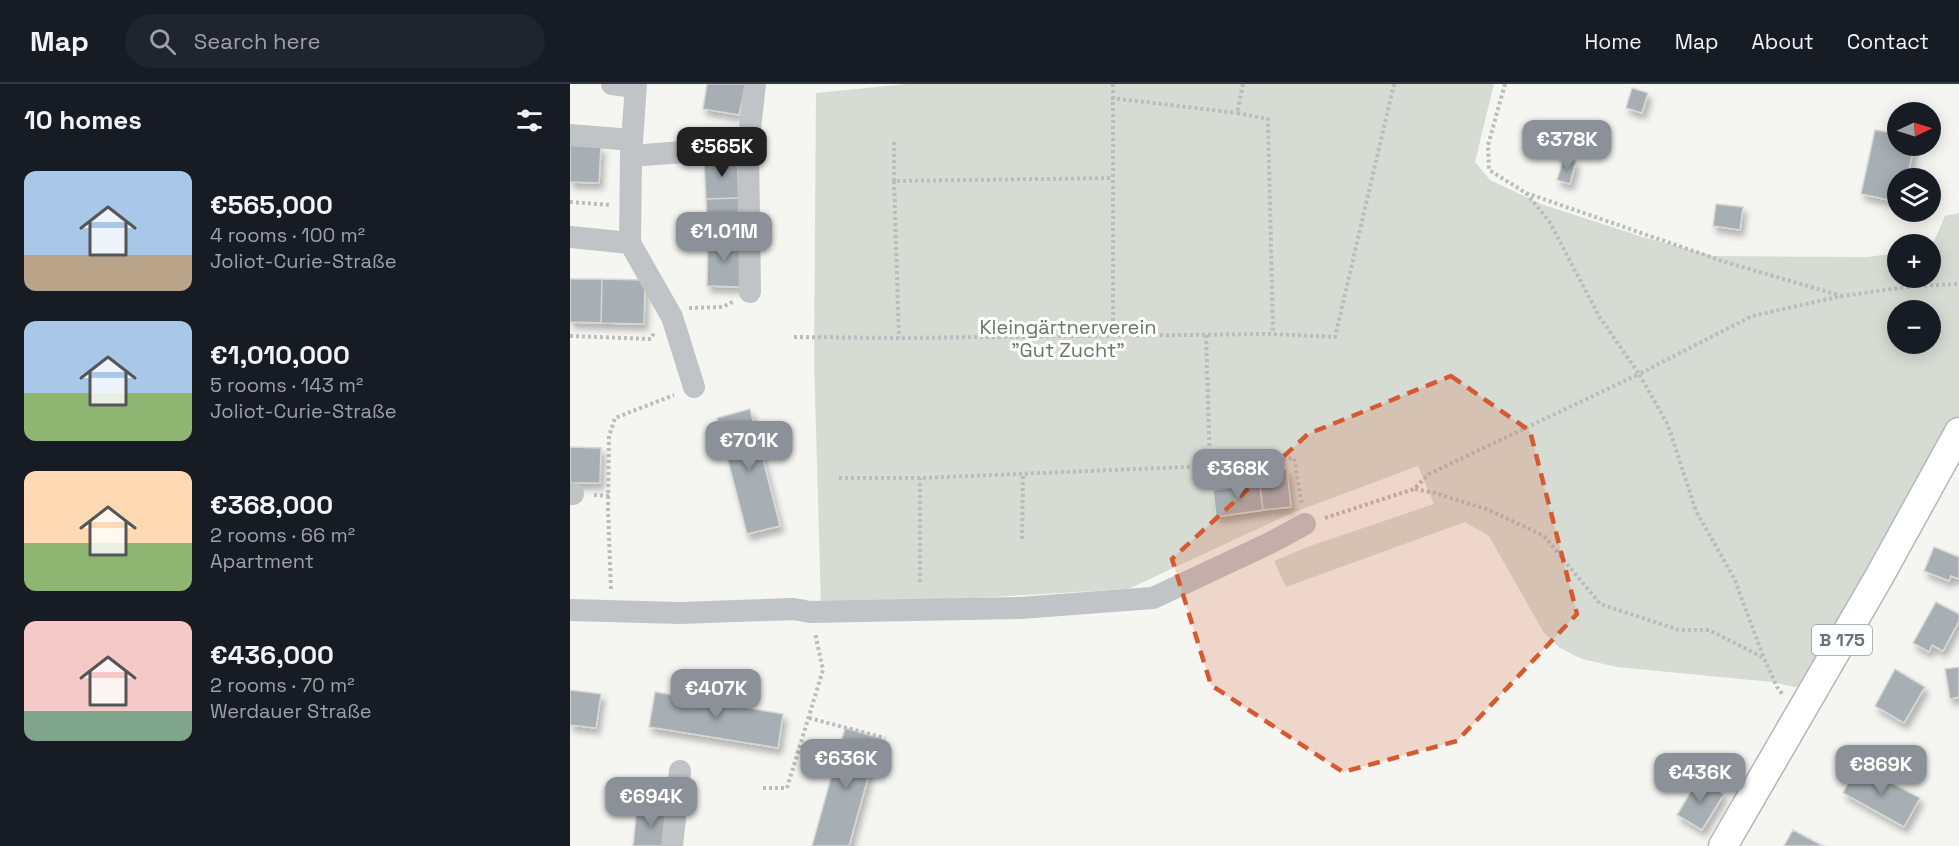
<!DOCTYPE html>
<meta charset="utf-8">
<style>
body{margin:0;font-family:"Space Grotesk",sans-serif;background:#20242c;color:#f1f3f6;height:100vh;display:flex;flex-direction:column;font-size:22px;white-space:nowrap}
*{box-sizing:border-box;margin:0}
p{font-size:20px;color:#9ea1a6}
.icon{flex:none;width:33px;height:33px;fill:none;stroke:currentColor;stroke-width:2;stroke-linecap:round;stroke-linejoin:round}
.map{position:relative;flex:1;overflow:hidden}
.details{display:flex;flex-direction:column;background:#171b24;width:570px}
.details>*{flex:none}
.needle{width:39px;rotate:86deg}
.controls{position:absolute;left:1317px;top:18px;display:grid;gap:12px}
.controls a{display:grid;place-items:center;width:54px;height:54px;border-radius:50%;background:#171b24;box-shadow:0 3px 15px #0003;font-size:30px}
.price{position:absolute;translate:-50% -51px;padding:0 14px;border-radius:12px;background:#8c9099;color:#fff;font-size:20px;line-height:39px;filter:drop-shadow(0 2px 3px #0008)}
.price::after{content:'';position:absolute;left:50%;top:36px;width:18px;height:14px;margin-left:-9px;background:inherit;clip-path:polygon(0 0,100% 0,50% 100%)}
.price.selected{background:#222;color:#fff}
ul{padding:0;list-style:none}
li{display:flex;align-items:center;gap:18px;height:150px;padding:0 24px}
li span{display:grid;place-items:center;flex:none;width:168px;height:120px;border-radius:12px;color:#555}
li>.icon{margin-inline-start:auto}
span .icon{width:72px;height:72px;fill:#fffc;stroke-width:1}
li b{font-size:26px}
h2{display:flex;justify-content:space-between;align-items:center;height:72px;padding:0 24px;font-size:26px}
header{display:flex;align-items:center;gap:36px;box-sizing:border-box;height:84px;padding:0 30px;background:#171b24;border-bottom:2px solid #363941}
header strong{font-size:28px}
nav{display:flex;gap:33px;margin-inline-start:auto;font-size:21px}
.search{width:420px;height:54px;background:#20242c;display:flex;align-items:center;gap:15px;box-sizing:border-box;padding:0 21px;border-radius:33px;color:#9ea1a6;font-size:22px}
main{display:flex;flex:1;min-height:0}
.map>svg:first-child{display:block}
</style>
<header>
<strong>Map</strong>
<div class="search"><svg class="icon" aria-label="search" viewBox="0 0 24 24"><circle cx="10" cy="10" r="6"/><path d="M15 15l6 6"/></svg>Search here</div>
<nav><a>Home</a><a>Map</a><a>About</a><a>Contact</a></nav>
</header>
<main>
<section class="details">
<h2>10 homes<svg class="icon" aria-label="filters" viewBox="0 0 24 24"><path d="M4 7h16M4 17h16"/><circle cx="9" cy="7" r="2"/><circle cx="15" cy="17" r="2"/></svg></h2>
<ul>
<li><span style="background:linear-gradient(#a9c7e8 70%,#b9a48a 0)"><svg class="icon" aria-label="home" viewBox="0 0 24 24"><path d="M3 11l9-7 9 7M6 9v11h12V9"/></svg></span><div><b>€565,000</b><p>4 rooms · 100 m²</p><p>Joliot-Curie-Straße</p></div></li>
<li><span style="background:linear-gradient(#a9c7e8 60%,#8fb573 0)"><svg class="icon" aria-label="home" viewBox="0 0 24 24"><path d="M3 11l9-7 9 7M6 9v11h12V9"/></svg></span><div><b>€1,010,000</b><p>5 rooms · 143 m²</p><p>Joliot-Curie-Straße</p></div></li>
<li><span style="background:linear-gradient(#ffd9b3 60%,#8fb573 0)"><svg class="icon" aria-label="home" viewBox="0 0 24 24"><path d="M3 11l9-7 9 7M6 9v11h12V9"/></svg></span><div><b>€368,000</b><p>2 rooms · 66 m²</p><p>Apartment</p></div></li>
<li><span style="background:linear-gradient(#f6c9c9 75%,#7fa58c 0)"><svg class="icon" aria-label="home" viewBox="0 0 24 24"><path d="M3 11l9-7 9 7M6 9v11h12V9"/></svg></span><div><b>€436,000</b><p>2 rooms · 70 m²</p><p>Werdauer Straße</p></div></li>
</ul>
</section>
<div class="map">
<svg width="1389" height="762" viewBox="0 0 1389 762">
<defs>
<filter id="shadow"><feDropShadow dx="3.5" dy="6" stdDeviation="3" flood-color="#0004"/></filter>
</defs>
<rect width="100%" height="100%" fill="#f5f5f2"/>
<!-- green -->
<path fill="#d6dcd3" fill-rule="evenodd" d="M336,0H924L905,78L920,96L971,120L1073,153L1143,172L1298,173L1327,169L1328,194H1360L1361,164L1375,132L1389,129V332L1315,466L1235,602L1224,603L1202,598L1047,583L1012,575L990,564L974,549L919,452L895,438L716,503L704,477L740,462L864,420L848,382L722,429L558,505L251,523L244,273L246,9ZM1328,226H1360V260H1328Z"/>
<!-- building -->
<path fill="#a8afb4" stroke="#d6d6d4" stroke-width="1.5" filter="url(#shadow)" d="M137,0H176L169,31L133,25Z
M1062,4L1078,9L1072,29L1056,24Z
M1305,46L1328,50V62H1344L1337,94H1328V118L1291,110Z
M0,61L31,63L29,99L0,98Z
M167,73L169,114L136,115L134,74Z
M994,74L1006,77L1000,100L987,96Z
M169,114L171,155L138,157L136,115Z
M1146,120L1173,123L1170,146L1143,142Z
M171,155V203L137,202L138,157Z
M0,195H32L31,239L0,238Z
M32,195L75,196L74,240L31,239Z
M180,325L210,442L177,450L147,334Z
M0,363L31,364L30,399H0Z
M717,385L721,423L693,426L688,389Z
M690,400L693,426L646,433L643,406Z
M1364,463L1389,473V495L1381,492L1379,497L1354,487Z
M1366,518L1389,530V537L1373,567L1362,561L1359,568L1343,559Z
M1389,583V613L1380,615L1375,585Z
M1325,585L1355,603L1334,639L1305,622Z
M0,606L31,610L26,644L0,641Z
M85,608L213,630L208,664L79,643Z
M275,644L309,654L279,762H242Z
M1288,681L1350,714L1334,743L1273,709Z
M1129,694L1154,710L1132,746L1107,731Z
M67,725L100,729L96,762H63Z
M1223,746L1253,762H1214Z"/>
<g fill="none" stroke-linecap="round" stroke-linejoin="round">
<!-- major casing -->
<g stroke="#b4b7ba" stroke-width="31">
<path id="major" d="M1153,762L1309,493L1389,348"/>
</g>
<!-- path -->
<path stroke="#babcbe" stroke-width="4" stroke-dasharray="3 3" stroke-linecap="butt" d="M543,0V252
M673,0L667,29L698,35L703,249
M935,0L918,61L919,86L956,109L1155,178L1272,212
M541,14L667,29
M324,58V97L543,94
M324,97L329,254
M956,109L979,137L1029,232L1069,290L1182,232L1272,212L1344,202L1389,200
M0,118L41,121
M119,224L153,223L164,217
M636,251L640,382L724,374L732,421
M0,252L81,255L84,249
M224,253L329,254L703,250L765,253L824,0
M269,394H350L640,382
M845,405L865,409L919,426L974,452L1030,520L1109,546H1139L1194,574L1207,603L1213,611
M24,411L39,412
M755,434L844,405L859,390L1069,290L1098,341L1126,427L1164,494L1194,574
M452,455L453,390
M350,498V394
M41,505L38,425L39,352L45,334L104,311
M239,634L315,654
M193,704H217L253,586L245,549"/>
<!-- minor -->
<path stroke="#c0c4c7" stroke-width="22" d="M42,0L65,3
M66,0L61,72L60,159L102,233L124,303
M0,51L62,56
M178,63L180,208
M61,72L178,63L185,0
M0,153L60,159
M0,410H3
M0,526L110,529L224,525L240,528L450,524L583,514L700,459L735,440
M102,762L110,687"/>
<!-- major -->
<use href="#major" stroke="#fff" stroke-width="28"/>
</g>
<!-- marked area -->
<path fill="#d55a31" fill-opacity="0.2" stroke="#d55a31" stroke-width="4.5" stroke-dasharray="12 8" stroke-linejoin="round" d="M881,292L960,347L1007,530L887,657L773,688L641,601L602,475L738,350Z"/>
<g text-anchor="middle" stroke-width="6" stroke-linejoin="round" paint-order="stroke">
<!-- shield labels -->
<rect fill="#fff" stroke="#949ea6" stroke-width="1.5" x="1242" y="541" width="60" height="30" rx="4.5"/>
<g font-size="18" font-weight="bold" fill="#667480">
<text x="1272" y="562">B 175</text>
</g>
<!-- park labels -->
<g font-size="20" fill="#687865" stroke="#fff">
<text x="498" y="250">Kleingärtnerverein<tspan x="498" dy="23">"Gut Zucht"</tspan></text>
</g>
</g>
</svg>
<div class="controls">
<a><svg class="needle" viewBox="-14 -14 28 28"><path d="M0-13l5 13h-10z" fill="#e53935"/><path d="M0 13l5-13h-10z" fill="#9ea1a6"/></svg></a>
<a><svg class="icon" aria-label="layers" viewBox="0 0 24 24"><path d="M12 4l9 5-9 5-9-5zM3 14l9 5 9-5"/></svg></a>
<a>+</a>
<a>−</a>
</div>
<b class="price" style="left:997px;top:87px">€378K</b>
<b class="price selected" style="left:152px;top:94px">€565K</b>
<b class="price" style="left:154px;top:179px">€1.01M</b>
<b class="price" style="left:179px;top:388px">€701K</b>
<b class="price" style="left:668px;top:416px">€368K</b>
<b class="price" style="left:146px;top:636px">€407K</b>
<b class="price" style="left:276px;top:706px">€636K</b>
<b class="price" style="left:1311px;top:712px">€869K</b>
<b class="price" style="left:1130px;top:720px">€436K</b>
<b class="price" style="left:81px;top:744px">€694K</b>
</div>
</main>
